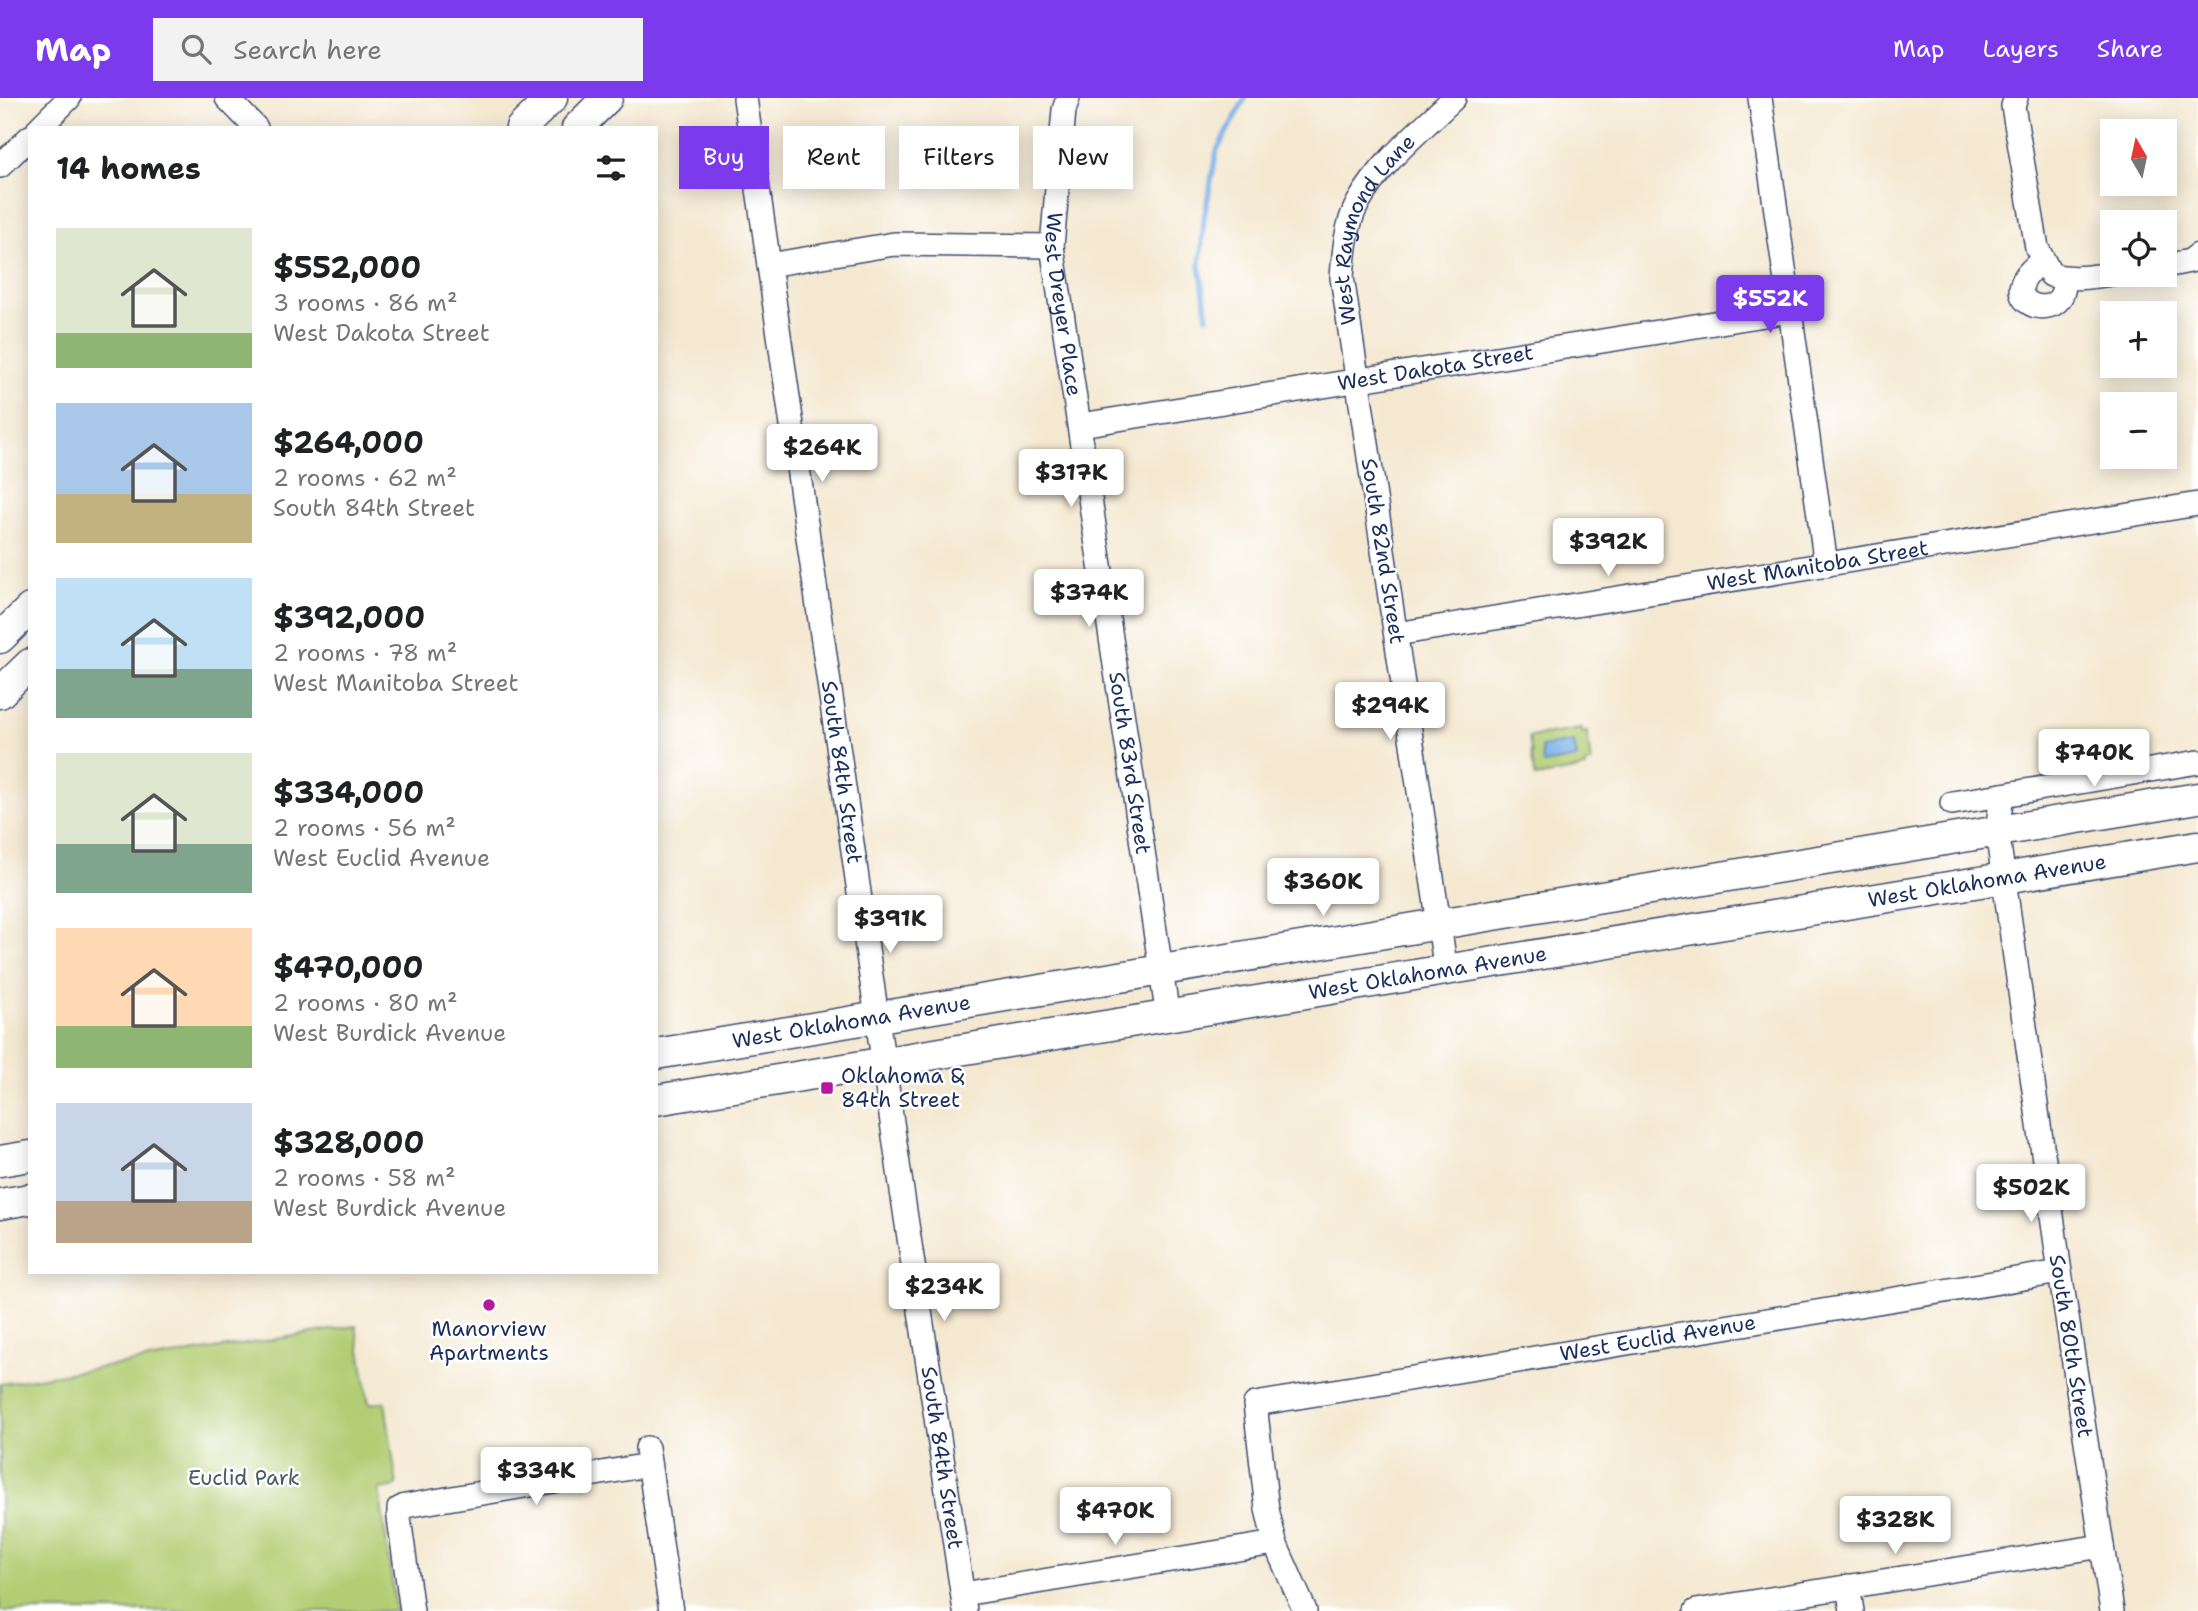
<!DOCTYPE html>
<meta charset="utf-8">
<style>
body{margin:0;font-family:"Shantell Sans",sans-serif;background:#f2f2f2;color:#202124;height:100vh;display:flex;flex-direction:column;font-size:26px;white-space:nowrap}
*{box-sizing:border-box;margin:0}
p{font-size:23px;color:#757577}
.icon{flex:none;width:38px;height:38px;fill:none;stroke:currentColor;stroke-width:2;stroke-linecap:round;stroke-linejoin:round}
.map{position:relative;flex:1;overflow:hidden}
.side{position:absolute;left:28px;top:28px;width:630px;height:1148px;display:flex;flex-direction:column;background:#fff;border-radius:0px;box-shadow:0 4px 18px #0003}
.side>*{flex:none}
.banner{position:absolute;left:679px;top:28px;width:665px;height:63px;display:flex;gap:14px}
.needle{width:46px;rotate:351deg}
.buttons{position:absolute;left:2100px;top:21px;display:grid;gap:14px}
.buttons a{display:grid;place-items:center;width:77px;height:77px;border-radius:0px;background:#fff;box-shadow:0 4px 18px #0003;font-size:35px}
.price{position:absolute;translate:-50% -60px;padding:0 16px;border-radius:7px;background:#fff;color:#222;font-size:23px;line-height:46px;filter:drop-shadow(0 2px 4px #0008)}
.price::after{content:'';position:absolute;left:50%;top:42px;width:21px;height:16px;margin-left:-10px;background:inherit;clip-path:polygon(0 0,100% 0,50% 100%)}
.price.on{background:#7c3aed;color:#fff}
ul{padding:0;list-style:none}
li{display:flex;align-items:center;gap:21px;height:175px;padding:0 28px}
li span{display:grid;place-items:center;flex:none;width:196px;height:140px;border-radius:0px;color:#555}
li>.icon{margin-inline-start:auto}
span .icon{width:84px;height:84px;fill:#fffc;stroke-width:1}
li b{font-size:30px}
h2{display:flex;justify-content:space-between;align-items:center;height:84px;padding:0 28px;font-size:30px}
.chip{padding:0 24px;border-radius:0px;background:#fff;box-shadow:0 4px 18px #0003;font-size:24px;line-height:63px}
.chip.on{background:#7c3aed;color:#fff}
header{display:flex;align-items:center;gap:42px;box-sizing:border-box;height:98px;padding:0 35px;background:#7c3aed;color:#fff}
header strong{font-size:33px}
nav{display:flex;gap:38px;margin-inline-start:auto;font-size:24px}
.search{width:490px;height:63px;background:#f2f2f2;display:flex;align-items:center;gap:18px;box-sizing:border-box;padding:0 24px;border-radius:0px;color:#757577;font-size:26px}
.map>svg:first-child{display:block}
</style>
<header>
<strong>Map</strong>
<div class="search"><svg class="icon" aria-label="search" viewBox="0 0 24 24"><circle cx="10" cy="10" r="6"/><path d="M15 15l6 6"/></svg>Search here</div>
<nav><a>Map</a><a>Layers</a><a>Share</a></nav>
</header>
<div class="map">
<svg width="2198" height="1513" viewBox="0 0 2198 1513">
<rect width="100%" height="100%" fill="#fff"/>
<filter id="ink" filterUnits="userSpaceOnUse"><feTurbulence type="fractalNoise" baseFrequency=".0143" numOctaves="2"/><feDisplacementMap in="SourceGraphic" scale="14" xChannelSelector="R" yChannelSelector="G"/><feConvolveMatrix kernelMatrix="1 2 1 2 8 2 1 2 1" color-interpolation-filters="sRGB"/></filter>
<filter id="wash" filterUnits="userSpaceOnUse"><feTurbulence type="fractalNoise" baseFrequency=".00686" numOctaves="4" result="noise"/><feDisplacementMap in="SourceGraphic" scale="28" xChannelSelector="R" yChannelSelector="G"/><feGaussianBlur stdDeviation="1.57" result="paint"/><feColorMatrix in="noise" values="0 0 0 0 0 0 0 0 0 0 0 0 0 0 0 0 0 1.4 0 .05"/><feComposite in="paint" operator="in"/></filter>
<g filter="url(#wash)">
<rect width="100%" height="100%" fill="#f4e8d0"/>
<!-- green -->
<path fill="#b2cd73" stroke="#667e68" stroke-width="2" d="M1582,631V635L1587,634L1591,665L1586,666V670L1535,679L1529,639Z
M356,1228L369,1306L385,1304L397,1388L379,1391L396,1513H0V1286Z"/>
<!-- water -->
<path fill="#77afe7" stroke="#496fa2" stroke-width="2" d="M1574,644L1577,660L1543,666L1541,649Z"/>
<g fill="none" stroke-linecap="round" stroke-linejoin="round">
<!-- stream -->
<path stroke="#77afe7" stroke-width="5" d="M1207,219L1200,168L1204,120L1217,52L1245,0"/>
</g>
</g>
<g filter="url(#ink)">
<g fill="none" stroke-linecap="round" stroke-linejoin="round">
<!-- minor casing -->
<g stroke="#3c4b6f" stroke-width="26">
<g id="minor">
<path d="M227,0L256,30"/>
<path id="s1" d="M745,0L899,1073L965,1513"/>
<path id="s2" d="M1068,0L1064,12L1052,148L1168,919"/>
<path d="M1760,0L1826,467"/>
<path d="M2016,0L2013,8L2037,150L2051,177C2073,182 2091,179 2112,176"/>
<path d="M39,30L69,0"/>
<path d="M0,68L30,39"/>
<path d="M2042,163C1990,200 2050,225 2062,196C2064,192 2064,185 2065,180"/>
<path d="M769,167L894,146L1052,148"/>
<path d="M2165,168L2190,163L2198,157"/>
<path id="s3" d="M1081,327L1788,213"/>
<path id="s4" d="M1396,536L2198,406"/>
<path d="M1952,705L2002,697"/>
<path id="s5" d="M1446,873L1342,179C1344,154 1346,126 1358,105C1381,64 1421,32 1454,0"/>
<path d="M647,1350L671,1513"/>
<path d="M1848,1488L1852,1513"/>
<path d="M963,1496L1275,1445"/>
<path d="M412,1513L399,1420V1411L405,1408L649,1367"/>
<path id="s6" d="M1305,1513L1275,1445L1267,1411L1255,1306L2060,1174"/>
<path d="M1696,1513L2102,1448"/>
<path d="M2112,1513L2060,1174L1997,733L2002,697L2198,664"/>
</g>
</g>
<!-- major casing -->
<g stroke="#3c4b6f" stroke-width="33">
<g id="major">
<path d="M521,30L552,0"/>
<path d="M577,30L607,0"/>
<path d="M0,540L30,511"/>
<path d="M0,595L30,566"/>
<path id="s7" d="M656,956L2198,700"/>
<path id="s8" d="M656,1002L2198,748"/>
<path d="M0,1063L30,1058"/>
<path d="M0,1106L30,1101"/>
</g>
</g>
<!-- minor -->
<use href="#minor" stroke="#fff" stroke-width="23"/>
<!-- major -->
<use href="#major" stroke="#fff" stroke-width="30"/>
</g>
</g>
<!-- markers -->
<g fill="#b5179e" stroke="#fff" stroke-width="2.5">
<rect x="820" y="983" width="14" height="14" rx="3.5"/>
<circle cx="489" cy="1207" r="7"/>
</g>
<g text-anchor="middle" stroke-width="5" stroke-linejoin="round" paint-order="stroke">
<!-- street labels -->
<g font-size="21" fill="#1b2f5e" stroke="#fff">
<text dy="7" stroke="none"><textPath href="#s5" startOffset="758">West Raymond Lane</textPath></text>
<text dy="7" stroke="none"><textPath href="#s2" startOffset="208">West Dreyer Place</textPath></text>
<text dy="7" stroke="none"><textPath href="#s3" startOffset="359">West Dakota Street</textPath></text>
<text transform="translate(1383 453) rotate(81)" y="7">South 82nd Street</text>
<text dy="7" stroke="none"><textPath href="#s4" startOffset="427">West Manitoba Street</textPath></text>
<text dy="7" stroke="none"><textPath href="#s2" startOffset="672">South 83rd Street</textPath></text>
<text dy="7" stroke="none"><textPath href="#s1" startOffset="681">South 84th Street</textPath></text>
<text dy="7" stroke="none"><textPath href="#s8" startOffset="1349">West Oklahoma Avenue</textPath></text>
<text dy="7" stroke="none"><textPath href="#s8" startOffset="782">West Oklahoma Avenue</textPath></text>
<text dy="7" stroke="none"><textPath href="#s7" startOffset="198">West Oklahoma Avenue</textPath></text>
<text dy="7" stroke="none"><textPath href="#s6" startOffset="623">West Euclid Avenue</textPath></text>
<text transform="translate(2071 1248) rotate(81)" y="7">South 80th Street</text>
<text dy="7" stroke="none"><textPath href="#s1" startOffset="1374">South 84th Street</textPath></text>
</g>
<!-- poi labels -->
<g font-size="21" fill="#1b2f5e" stroke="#fff" text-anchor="start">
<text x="841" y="985">Oklahoma &amp;<tspan x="841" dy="24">84th Street</tspan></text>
<text x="489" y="1238" text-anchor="middle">Manorview<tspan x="489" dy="24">Apartments</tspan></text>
</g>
<!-- park labels -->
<g font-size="21" fill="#485e64" stroke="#fff">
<text x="244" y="1387">Euclid Park</text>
</g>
</g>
</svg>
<div class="buttons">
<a><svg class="needle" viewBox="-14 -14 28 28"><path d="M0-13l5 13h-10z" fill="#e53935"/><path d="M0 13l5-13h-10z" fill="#757577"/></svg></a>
<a><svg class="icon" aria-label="locate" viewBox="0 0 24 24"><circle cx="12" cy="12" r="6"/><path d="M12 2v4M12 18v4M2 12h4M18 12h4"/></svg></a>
<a>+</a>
<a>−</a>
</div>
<b class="price on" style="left:1770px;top:237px">$552K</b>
<b class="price" style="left:822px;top:386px">$264K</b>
<b class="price" style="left:1071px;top:411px">$317K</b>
<b class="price" style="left:1608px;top:480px">$392K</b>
<b class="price" style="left:1089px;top:531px">$374K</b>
<b class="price" style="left:1390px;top:644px">$294K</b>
<b class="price" style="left:2094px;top:691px">$740K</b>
<b class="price" style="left:1323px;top:820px">$360K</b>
<b class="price" style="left:890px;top:857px">$391K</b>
<b class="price" style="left:2031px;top:1126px">$502K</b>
<b class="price" style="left:944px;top:1225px">$234K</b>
<b class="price" style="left:536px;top:1409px">$334K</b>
<b class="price" style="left:1115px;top:1449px">$470K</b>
<b class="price" style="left:1895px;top:1458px">$328K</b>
<div class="banner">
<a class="chip on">Buy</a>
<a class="chip">Rent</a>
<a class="chip">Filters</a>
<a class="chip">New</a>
</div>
<section class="side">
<h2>14 homes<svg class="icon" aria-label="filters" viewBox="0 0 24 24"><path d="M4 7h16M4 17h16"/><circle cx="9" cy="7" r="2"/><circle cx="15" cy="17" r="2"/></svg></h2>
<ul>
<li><span style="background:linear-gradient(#dfe7d0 75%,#8fb573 0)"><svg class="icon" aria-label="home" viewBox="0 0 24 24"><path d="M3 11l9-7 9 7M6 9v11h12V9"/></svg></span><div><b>$552,000</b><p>3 rooms · 86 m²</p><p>West Dakota Street</p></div></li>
<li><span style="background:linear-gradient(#a9c7e8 65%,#c2b280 0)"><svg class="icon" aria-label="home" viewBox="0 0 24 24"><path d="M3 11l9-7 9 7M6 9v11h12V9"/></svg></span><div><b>$264,000</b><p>2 rooms · 62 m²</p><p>South 84th Street</p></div></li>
<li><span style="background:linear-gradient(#bfe0f5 65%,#7fa58c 0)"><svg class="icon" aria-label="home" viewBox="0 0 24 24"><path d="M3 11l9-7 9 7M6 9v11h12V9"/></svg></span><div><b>$392,000</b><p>2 rooms · 78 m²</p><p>West Manitoba Street</p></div></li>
<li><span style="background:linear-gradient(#dfe7d0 65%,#7fa58c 0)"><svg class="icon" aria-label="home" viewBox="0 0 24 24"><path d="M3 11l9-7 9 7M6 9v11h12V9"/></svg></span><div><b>$334,000</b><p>2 rooms · 56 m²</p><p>West Euclid Avenue</p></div></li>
<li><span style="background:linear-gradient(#ffd9b3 70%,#8fb573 0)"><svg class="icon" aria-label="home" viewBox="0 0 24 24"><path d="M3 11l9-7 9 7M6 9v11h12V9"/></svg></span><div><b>$470,000</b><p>2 rooms · 80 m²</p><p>West Burdick Avenue</p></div></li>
<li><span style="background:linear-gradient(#c9d6e8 70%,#b9a48a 0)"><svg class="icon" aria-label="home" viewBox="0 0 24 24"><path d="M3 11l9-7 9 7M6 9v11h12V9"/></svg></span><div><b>$328,000</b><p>2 rooms · 58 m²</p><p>West Burdick Avenue</p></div></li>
</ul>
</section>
</div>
